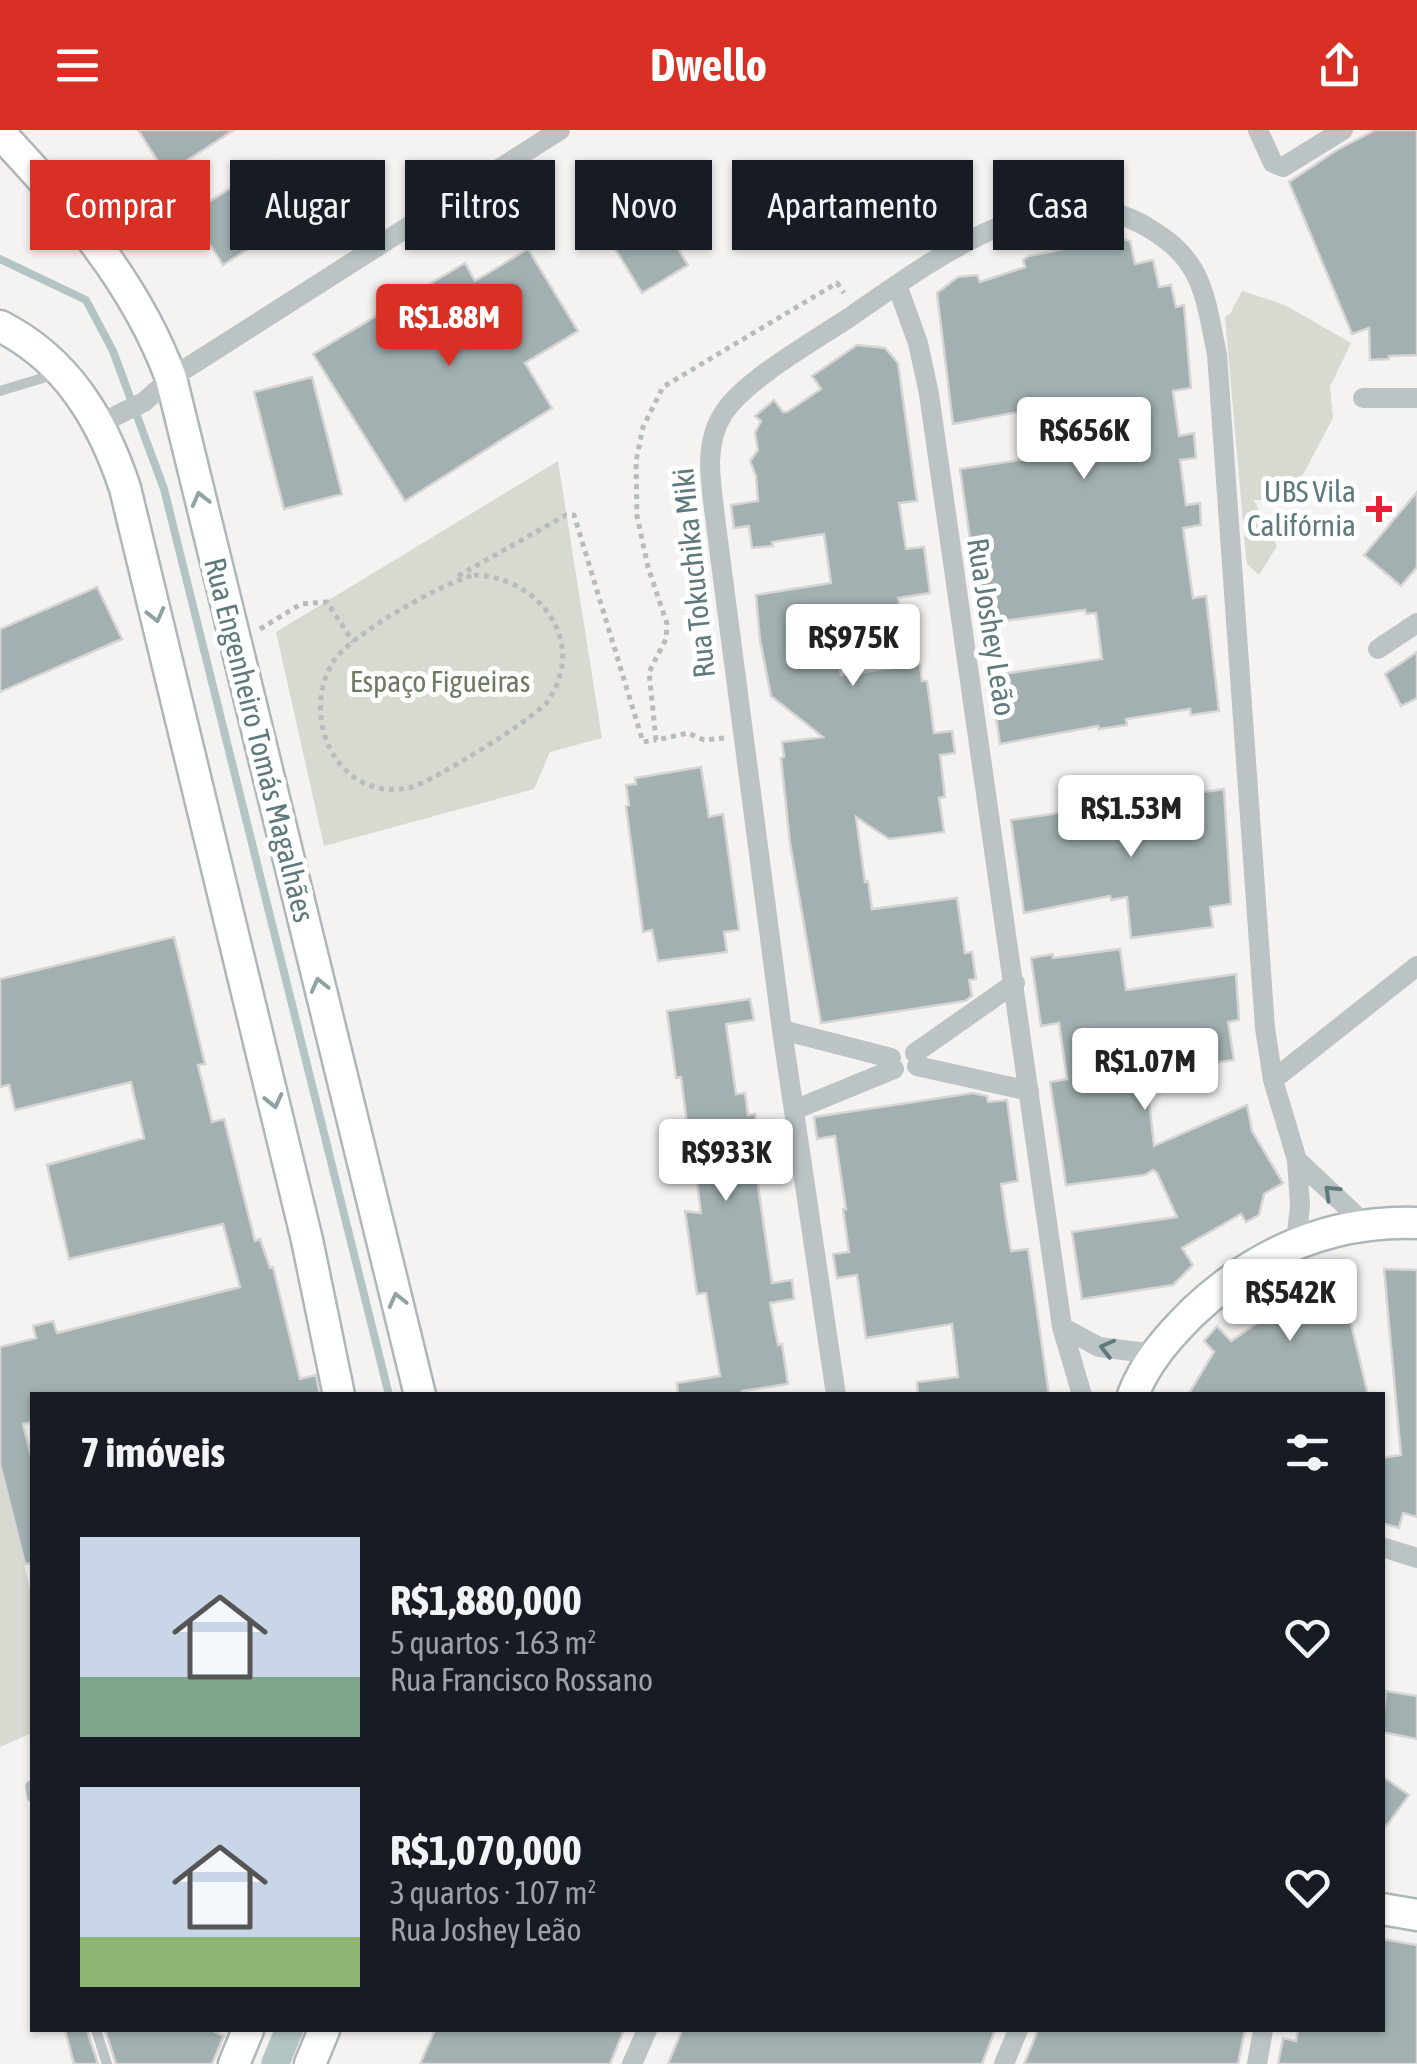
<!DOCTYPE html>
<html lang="pt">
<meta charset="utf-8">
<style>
body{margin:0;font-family:"Asap Condensed",sans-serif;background:#20242c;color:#f1f3f6;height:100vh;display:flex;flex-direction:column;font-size:38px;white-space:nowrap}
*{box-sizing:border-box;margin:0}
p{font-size:32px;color:#9ea1a6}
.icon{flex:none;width:55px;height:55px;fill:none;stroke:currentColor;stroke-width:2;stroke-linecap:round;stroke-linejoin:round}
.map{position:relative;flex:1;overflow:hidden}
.details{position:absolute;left:30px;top:1262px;width:1355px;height:640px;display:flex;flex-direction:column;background:#171b24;border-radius:0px;box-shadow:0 2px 8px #0004}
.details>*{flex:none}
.top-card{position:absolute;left:30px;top:30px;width:1358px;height:90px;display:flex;gap:20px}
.price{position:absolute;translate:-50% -85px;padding:0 22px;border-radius:10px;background:#fff;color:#222;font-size:32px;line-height:65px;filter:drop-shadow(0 2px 5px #0008)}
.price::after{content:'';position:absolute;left:50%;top:60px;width:30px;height:22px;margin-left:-15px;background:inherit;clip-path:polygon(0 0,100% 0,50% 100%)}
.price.current{background:#d93025;color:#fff}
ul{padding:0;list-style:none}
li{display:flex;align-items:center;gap:30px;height:250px;padding:0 50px}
li span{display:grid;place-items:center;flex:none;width:280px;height:200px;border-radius:0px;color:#555}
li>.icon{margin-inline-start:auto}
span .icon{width:120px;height:120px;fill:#fffc;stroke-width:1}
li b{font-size:42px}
h2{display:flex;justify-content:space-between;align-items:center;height:120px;padding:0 50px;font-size:42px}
.pill{padding:0 35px;border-radius:0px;background:#171b24;box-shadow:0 2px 8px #0004;font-size:35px;line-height:90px}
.pill.current{background:#d93025;color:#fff}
header{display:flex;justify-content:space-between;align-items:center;height:130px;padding:0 50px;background:#d93025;color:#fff;font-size:45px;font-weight:700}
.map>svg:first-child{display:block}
</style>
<header><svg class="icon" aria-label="menu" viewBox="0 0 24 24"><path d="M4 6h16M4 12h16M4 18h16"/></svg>Dwello<svg class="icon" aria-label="share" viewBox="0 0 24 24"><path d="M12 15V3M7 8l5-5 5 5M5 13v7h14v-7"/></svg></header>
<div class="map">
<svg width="1417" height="1934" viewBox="0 0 1417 1934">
<rect width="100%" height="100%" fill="#f5f3f1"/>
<!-- green -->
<path fill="#d7dad0" d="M1242,161L1285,175L1351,213L1330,257L1333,288L1296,358L1278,370H1254L1277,416L1259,445L1247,434L1246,427L1225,187L1230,184Z
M558,331L602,608L550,622L534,659L324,716L276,502Z
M0,1334L32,1467V1603L0,1617Z"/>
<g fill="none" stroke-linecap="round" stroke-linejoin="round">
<!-- stream -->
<path stroke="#b2c5c4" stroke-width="8" d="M0,129L86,170L113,221L164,359L389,1265"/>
<!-- canal -->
<path stroke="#b2c5c4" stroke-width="28" d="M275,1934L289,1900"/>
</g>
<!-- building -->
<path fill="#a2b0b1" stroke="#d6d5d4" stroke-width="2.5" d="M138,0H234L166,44Z
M1375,0H1417V225L1389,226V229L1370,230L1369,198L1352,204L1289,52L1337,20Z
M273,31L306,82L223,135L190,84Z
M638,53L688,135L642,163L592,81Z
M1074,103L1108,105L1130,111L1135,134L1153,130L1159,157L1171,155L1176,177L1184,175L1191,258L1173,261L1179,306L1194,303L1196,328L1180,330L1186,375L1200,373L1201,395L1183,398L1193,468L1206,466L1219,581L1191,585L1190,579L1126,589L1127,595L1099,599L1098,596L1000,614L990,546L1102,529L1096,483L1086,484L1085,480L982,494L960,339L1078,321L1073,272L953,294L937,163L958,147L977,145L980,152L1025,137L1023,130L1029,126L1064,119L1061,104Z
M528,119L578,201L525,233L552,278L405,371L313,224L465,133L475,151Z
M857,215L885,218L898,233L917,371L899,373L906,419L924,417L930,463L898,468L901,486L834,499L841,545L920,534L922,551H927L934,603L952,601L955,623L940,625L945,667L939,668L944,702L889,709L856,687L865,752L868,751L872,779L957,768L965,823L972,822L976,849L969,850L972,866L965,871L821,893L790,713L781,628L784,627L782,612L823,607L771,566L760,510L756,465L831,453L824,404L772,412L773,416L752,418L749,396L734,398L731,375L758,371L756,346L750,331L758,320L755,303L761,291L755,286L774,270L783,282H787L821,259L812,246Z
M312,247L342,364L284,379L254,262Z
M1417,362V437L1401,456L1364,425Z
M97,457L122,509L0,562V499Z
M1417,522V568L1401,576L1385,544Z
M701,637L709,687L723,684L739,800L724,802L727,822L658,831L652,800L643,802L626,676L629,675L626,655L636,654L635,648Z
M1224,659L1231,774L1210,777L1213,797L1131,808L1127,767L1111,770L1110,766L1024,783L1011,690Z
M174,807L205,934L198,935L212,992L224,989L255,1111L260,1109L270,1138L273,1137L300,1249L316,1245L320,1265H32V1292L23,1294L32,1330V1433L25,1434L0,1334V1217L36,1208L33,1196L53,1191L57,1203L240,1157L223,1094L69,1129L47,1035L144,1008L131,952L15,980L9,955L0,957V849Z
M1120,819L1126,860L1236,844L1239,890L1228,892L1234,930L1146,943L1154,1016L1247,975L1252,1001L1283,1053L1264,1064L1259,1085L1246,1092L1241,1084L1182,1118L1193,1135L1173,1155L1082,1169L1072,1102L1177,1087L1157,1043L1153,1040L1145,1045L1066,1055L1050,952L1067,949L1059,893L1041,896L1031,828L1053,824V828Z
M750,869L754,890L726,894L736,964L745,963L748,985L755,984L758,1008L771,1006L775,1025L754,1028L772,1153L792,1150L794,1169L770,1173L778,1215L782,1214L788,1254L742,1261L743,1265H678L677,1253L720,1246L706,1163L697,1164L685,1081L701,1083L695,1036L679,1039L676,1019H673L670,996L687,994L681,947L676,948L667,881Z
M973,963L987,966L988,972L1007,970L1018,1051L1001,1054L1006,1090L1011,1121L1028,1119L1049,1265H918L917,1252L958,1247L952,1194L866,1208L857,1145L837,1148L833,1124L849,1122L843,1079H846L835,1006L817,1009L814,987Z
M1336,1131L1368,1265H1188L1214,1222L1204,1211L1217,1196L1231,1211L1266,1187L1252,1167L1295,1145Z
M1384,1139L1417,1140V1387L1403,1383L1399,1398L1382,1393V1328L1401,1325Z
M1386,1561L1417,1566V1609L1382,1602Z
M1382,1646L1409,1665L1382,1702Z
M1382,1809L1417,1815V1934H1278L1283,1908L1296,1911L1298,1900H1382Z
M65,1900H87L98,1934H74Z
M105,1900H211L224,1906L212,1934H116Z
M435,1900H624L610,1934H420Z
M682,1900H995L982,1934H668Z
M1038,1900H1245L1238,1934H1024Z"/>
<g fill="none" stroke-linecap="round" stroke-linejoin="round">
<!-- secondary casing -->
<g stroke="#adb7b9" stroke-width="35">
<path id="secondary" d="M0,3C70,78 135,151 171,248L420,1265
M0,196C67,230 102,289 125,358L307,1110L339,1265
M1133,1265C1145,1233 1168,1207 1192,1183C1255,1123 1329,1090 1417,1093
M1382,1779L1417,1785
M234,1934L248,1900
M310,1934L324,1900"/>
</g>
<!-- path -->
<path stroke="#b7bcbd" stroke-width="5" stroke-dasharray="5 5" stroke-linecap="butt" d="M474,445C540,447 589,513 547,572C534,589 433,651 412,657C340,675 298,590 333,532C349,505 442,453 474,445Z
M458,446L566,385H574L643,612L656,610
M260,499L301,474L327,472L353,512
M724,608L704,610L688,603L656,610L649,542L666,509L667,494L648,437L637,386L636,331L643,297L663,257L837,153L844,163"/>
<!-- lane -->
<path stroke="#bbc3c4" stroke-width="10" d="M0,261L56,244
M30,1656L32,1667
M96,1900L107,1934"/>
<!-- street -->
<path stroke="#bbc3c4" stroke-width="20" d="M1258,0L1273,33L1283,37L1343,0
M897,155L918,213L929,264L1062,1197L1082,1265
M1363,268H1417
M99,294L144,272L171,248L560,0
M1378,519L1417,493
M782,900L891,928
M915,923L1015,853
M917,936L1029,961
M1273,950L1417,836
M794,980L894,939
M1297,1030L1365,1094
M1062,1197L1099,1217L1155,1224
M836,1265L782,900L716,395C712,358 702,317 723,284C744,250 816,210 850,187C928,133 1050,39 1147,97C1168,110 1183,121 1195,143C1208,168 1211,198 1217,224L1265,898L1273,950L1297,1030L1300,1076L1296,1112
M1382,1417L1417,1428
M632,1934L647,1900
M1004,1934L1018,1900
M1257,1934L1263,1900"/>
<!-- secondary -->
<use href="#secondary" stroke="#fff" stroke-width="30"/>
</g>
<!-- one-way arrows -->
<defs><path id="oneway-chevron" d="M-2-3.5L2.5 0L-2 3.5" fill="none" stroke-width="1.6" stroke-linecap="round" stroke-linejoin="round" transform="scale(2.5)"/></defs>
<g stroke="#8fa2a4">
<use href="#oneway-chevron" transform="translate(200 369) rotate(-104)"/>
<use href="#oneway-chevron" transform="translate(156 485) rotate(76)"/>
<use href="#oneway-chevron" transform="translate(319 855) rotate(-104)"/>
<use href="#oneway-chevron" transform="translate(274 971) rotate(77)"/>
<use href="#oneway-chevron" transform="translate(397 1170) rotate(-104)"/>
</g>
<g stroke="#5f7a7d">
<use href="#oneway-chevron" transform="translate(1331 1062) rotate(-136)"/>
<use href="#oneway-chevron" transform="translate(1107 1218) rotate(-166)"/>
</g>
<!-- markers -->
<path fill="#e61f34" stroke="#fff" stroke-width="4" d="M1374 364h10v10h10v10h-10v10h-10v-10h-10v-10h10z"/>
<g text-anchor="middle" stroke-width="10" stroke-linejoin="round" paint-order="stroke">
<!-- poi labels -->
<g font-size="30" fill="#5f7a7d" stroke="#fff" text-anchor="end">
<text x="1356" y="372">UBS Vila<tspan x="1356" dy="34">Califórnia</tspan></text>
</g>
<!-- street labels -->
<g font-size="30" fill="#5f7a7d" stroke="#fff">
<text transform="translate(694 443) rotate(-96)" y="10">Rua Tokuchika Miki</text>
<text transform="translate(991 497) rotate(81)" y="10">Rua Joshey Leão</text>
<text transform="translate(259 610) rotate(76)" y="10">Rua Engenheiro Tomás Magalhães</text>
</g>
<!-- park labels -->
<g font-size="30" fill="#6f7a62" stroke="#fff">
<text x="440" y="562">Espaço Figueiras</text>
</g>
</g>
</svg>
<b class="price current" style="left:449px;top:239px">R$1.88M</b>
<b class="price" style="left:1084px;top:352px">R$656K</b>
<b class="price" style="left:853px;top:559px">R$975K</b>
<b class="price" style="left:1131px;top:730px">R$1.53M</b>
<b class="price" style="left:1145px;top:983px">R$1.07M</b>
<b class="price" style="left:726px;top:1074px">R$933K</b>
<b class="price" style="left:1290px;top:1214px">R$542K</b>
<div class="top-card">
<a class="pill current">Comprar</a>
<a class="pill">Alugar</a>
<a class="pill">Filtros</a>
<a class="pill">Novo</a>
<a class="pill">Apartamento</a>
<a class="pill">Casa</a>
</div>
<section class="details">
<h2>7 imóveis<svg class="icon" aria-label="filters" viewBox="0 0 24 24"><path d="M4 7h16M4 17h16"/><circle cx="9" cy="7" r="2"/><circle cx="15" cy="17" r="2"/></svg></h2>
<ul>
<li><span style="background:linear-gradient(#c9d6e8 70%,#7fa58c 0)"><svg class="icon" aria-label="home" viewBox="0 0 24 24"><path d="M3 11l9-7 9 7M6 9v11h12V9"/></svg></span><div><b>R$1,880,000</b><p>5 quartos · 163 m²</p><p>Rua Francisco Rossano</p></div><svg class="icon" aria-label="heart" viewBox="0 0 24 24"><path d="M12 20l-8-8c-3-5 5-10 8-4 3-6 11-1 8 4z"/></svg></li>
<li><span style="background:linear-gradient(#c9d6e8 75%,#8fb573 0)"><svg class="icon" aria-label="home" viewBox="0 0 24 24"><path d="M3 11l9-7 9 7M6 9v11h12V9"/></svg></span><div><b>R$1,070,000</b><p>3 quartos · 107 m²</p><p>Rua Joshey Leão</p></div><svg class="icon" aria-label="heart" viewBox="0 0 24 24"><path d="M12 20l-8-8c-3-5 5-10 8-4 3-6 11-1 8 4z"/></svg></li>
</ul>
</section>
</div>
